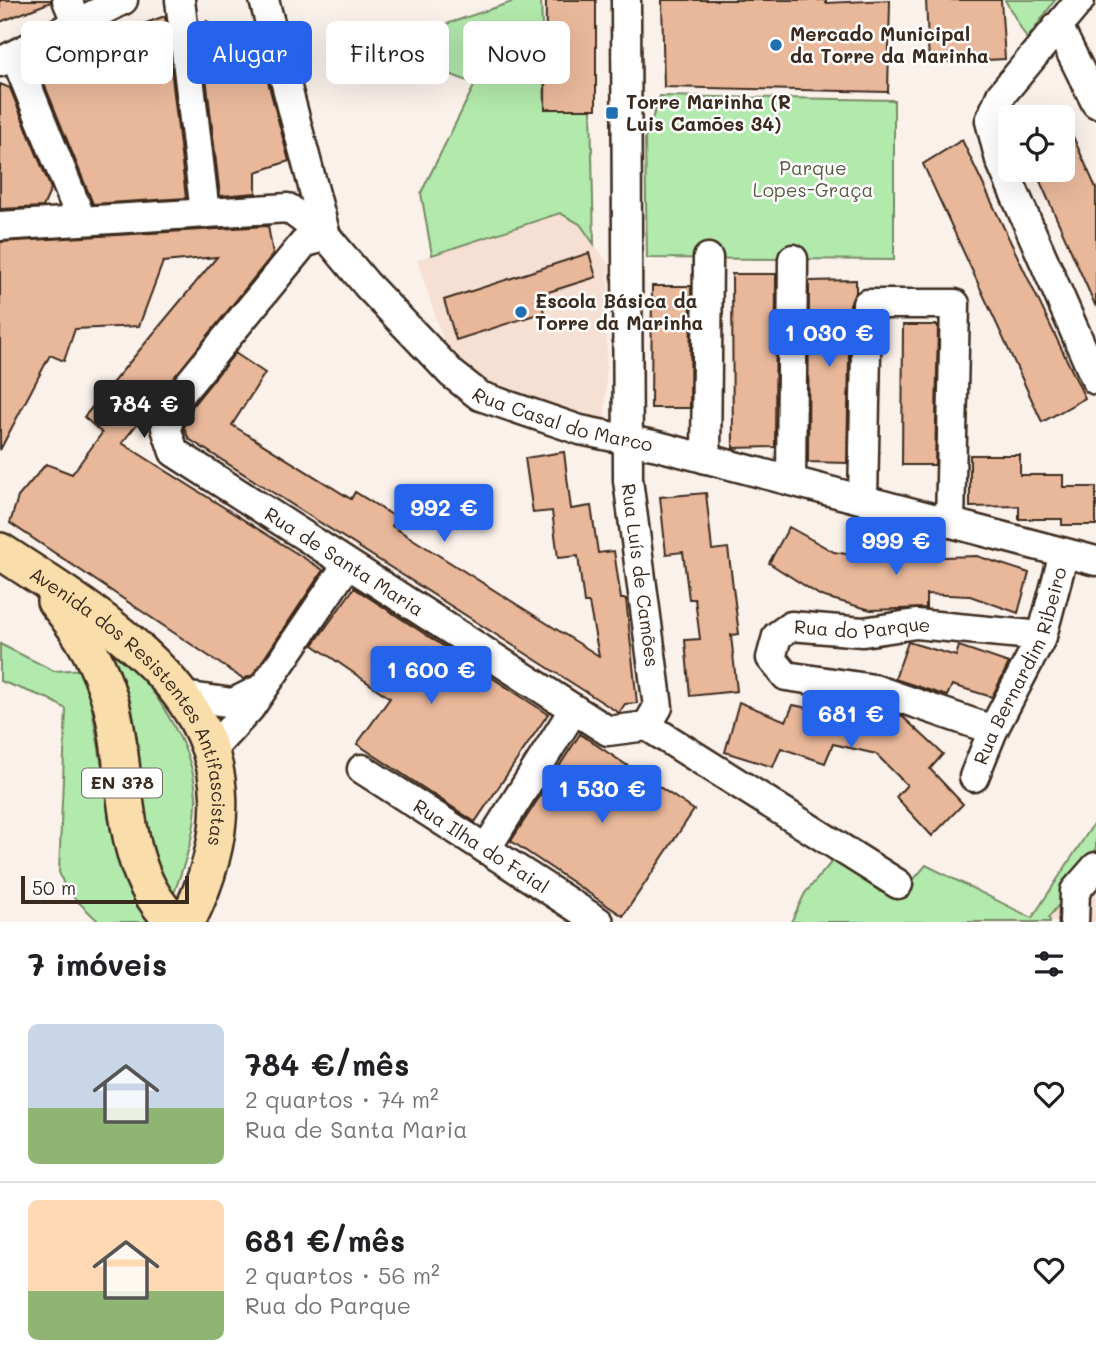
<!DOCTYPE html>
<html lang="pt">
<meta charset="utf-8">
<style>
body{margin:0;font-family:Mali,sans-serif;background:#f6f6f6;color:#202124;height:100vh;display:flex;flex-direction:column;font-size:26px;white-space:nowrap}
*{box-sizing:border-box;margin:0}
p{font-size:23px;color:#757577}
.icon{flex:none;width:38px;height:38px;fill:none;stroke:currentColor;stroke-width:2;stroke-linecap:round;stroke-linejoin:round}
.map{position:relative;height:922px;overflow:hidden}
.drawer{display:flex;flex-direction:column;background:#fff;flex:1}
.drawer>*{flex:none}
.top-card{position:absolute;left:21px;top:21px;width:700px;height:63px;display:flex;gap:14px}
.tools{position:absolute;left:998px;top:105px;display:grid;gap:14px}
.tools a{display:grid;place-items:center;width:77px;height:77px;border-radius:10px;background:#fff;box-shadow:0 7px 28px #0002;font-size:35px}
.scale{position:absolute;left:21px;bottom:18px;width:168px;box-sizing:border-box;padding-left:7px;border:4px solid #3b2a1e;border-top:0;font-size:19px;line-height:24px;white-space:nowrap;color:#3b2a1e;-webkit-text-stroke:5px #fff;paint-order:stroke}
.price{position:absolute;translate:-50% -60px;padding:0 16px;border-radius:7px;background:#2563eb;color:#fff;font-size:23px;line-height:46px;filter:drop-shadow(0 2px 4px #0008)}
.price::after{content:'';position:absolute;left:50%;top:42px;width:21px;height:16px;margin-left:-10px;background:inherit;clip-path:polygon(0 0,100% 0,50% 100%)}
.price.selected{background:#222;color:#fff}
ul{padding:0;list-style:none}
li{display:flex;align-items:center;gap:21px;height:175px;padding:0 28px}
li+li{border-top:2px solid #e0e0e0}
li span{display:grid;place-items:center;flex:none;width:196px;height:140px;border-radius:10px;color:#555}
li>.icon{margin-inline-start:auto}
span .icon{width:84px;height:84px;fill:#fffc;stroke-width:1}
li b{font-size:30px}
h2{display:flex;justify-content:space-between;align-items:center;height:84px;padding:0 28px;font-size:30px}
.tag{padding:0 24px;border-radius:10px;background:#fff;box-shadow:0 7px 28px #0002;font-size:24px;line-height:63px}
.tag.selected{background:#2563eb;color:#fff}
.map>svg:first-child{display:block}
</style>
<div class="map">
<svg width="1096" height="922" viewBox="0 0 1096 922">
<rect width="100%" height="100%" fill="#fbf1eb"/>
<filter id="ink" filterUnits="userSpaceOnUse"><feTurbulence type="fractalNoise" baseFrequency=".0143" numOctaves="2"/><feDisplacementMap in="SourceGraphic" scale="14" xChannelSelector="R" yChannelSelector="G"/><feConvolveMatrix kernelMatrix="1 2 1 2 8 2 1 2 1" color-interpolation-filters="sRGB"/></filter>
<g filter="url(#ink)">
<!-- built -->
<path fill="#f6e0d3" d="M560,213L580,224L609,265L605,421L500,394L449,359L417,260Z
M1096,858V922H1050L1049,917Z"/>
<!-- green -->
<path fill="#b2e9ac" stroke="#768a65" stroke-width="2" d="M518,0H541L545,109H591L594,244L580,224L560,213L432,255L421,193L475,84L437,69L422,32Z
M1005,0H1055L1027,39Z
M660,96L894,100V260L647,258L645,139Z
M0,644L54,671L85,669L118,858L150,922H99L66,890L59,872L66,709L49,699L0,681Z
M103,650C126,658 145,680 158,699C208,778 204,811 173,896L145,852Z
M1096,820V858L1049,917L1050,922H791L805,893L835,858L901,894L926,865L1032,918Z"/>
<!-- building -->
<path fill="#e9b89b" stroke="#3b2a1e" stroke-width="2" d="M0,0H51V2L0,22Z
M546,0H596V109H545Z
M662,0H826V3L890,0L888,92L664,87Z
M926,0H1001L1005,59L929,63Z
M165,16L186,198L93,204L36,64Z
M207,21L263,63L289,161L256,172V193L220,196L200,25Z
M0,84L10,88L51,189L43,207L0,209Z
M1062,112L1096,188V307L1035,170H1062Z
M962,140L1085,398L1042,422L923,164Z
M268,226L273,254L122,443L323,570L253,675L243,679L10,523L18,497L46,464L72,474L102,433L84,417L217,257L163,262L139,326L75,329L64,361L50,355L0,450V242Z
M589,253L596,277L539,295L544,312L456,340L444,300Z
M732,274H776L775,447L733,448Z
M856,280V293L850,304L847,463L808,462L809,281Z
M652,286H691L690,408H651Z
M903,325H938L935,465H902Z
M235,353L265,373L232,425L351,499L355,492L397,518L392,526L599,656L589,603H584L578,556L558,558L552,511L533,513L525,458L564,452L571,509L591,506L598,553L614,551L621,599H626L637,703L625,704L619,713L189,439L184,428L193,405Z
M970,455H1020V475H1063V487H1096V525H1062V519H1019V506L970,507Z
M706,493L712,550L728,548L739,634L731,635L737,691L690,696L685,640L700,639L695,599H689L683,552L666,554L660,497Z
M789,527L834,552L877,559L977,556L1029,573L1018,613L970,596L926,594V608L871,610L821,596L769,563Z
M354,588L548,714L475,822L357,744L390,698L313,645Z
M908,642L956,656L959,646L1009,663L992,697L952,685L947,696L895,679Z
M841,701L903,717L943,754L930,769L963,804L932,836L896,797L907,785L876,754L833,744L825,763L781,748L773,767L725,752L739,702L786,721L793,705L841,715Z
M580,734L694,810L623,916L511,841Z"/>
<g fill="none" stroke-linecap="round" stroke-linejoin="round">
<!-- minor casing -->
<g stroke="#3b2a1e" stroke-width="33">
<g id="minor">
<path d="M67,0L77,24"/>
<path d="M180,0L205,213"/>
<path id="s1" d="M264,0L326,236L367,285L452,374L480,396L580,430L658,446L1096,561"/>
<path id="s2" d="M626,0L628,480L658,707L647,726"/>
<path d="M1080,0L1001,95L990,121L1000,160L1096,380"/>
<path d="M1058,26L1096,103"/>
<path d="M15,56L81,219"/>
<path d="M0,62L123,0"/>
<path d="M0,226L288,208L326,236"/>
<path id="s3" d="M326,236L304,243L178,397L166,428L174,452L608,731L647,726L898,884"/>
<path d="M706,459L708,258"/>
<path d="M791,481L793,259"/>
<path d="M863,499L867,304H955L950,523"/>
<path d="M183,696L233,703L261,689"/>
<path id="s4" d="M993,730L874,689L786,676L771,658L777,636L791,626L863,632L916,624L1042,636"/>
<path d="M210,751L250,708L347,565"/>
<path id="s5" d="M362,769L599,922"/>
<path id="s6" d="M974,777L993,730L1042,636L1064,553"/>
<path d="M486,849L574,709"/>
<path d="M1074,922L1075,891L1096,867"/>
</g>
</g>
<!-- major casing -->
<g stroke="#3b2a1e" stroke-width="40">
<g id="major">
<path id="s7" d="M0,551C144,644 283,729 187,922"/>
<path d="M55,601C83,635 99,662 111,704C130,773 116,870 175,922"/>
</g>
</g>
<!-- minor -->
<use href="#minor" stroke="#fff" stroke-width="28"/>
<!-- major -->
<use href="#major" stroke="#f9deab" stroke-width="35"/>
</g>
</g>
<!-- markers -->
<g fill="#1f6fb2" stroke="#fff" stroke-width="2.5">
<circle cx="776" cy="45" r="7"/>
<rect x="605" y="106" width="14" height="14" rx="3.5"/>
<circle cx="521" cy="312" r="7"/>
</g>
<g text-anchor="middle" stroke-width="5" stroke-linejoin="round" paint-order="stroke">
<!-- shield labels -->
<rect fill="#fff" stroke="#766a62" stroke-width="2" x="82" y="768.5" width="80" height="29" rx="5"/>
<g font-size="18" font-weight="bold" fill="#3b2a1e">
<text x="122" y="789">EN 378</text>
</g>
<!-- poi labels -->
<g font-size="19" font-weight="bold" fill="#3b2a1e" stroke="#fff" text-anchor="start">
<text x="790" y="41">Mercado Municipal<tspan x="790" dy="22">da Torre da Marinha</tspan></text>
<text x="626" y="109">Torre Marinha (R<tspan x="626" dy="22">Luis Camões 34)</tspan></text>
<text x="535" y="308">Escola Básica da<tspan x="535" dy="22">Torre da Marinha</tspan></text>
</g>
<!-- park labels -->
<g font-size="19" fill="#595a42" stroke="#fff">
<text x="813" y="175">Parque<tspan x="813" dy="22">Lopes-Graça</tspan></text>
</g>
<!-- street labels -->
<g font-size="19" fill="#3b2a1e" stroke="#fff">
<text dy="7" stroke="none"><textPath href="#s1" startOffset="553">Rua Casal do Marco</textPath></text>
<text dy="7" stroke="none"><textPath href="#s3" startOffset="483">Rua de Santa Maria</textPath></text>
<text dy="7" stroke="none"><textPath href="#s2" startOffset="576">Rua Luís de Camões</textPath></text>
<text dy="7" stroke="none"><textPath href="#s4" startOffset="350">Rua do Parque</textPath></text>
<text dy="7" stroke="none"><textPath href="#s6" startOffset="121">Rua Bernardim Ribeiro</textPath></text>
<text dy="7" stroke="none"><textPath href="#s7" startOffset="215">Avenida dos Resistentes Antifascistas</textPath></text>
<text dy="7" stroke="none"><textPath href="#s5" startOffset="142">Rua Ilha do Faial</textPath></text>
</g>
</g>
</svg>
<div class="tools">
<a><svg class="icon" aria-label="locate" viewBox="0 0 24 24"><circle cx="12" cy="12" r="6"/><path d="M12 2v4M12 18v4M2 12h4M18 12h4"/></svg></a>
</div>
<div class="scale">50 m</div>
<b class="price" style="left:829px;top:369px">1 030 €</b>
<b class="price selected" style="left:144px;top:440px">784 €</b>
<b class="price" style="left:444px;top:544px">992 €</b>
<b class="price" style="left:896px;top:577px">999 €</b>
<b class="price" style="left:431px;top:706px">1 600 €</b>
<b class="price" style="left:851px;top:750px">681 €</b>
<b class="price" style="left:602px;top:825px">1 530 €</b>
<div class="top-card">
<a class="tag">Comprar</a>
<a class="tag selected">Alugar</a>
<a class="tag">Filtros</a>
<a class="tag">Novo</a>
</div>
</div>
<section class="drawer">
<h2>7 imóveis<svg class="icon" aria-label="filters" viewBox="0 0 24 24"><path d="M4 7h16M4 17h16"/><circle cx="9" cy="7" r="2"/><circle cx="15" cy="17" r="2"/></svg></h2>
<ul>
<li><span style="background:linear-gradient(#c9d6e8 60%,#8fb573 0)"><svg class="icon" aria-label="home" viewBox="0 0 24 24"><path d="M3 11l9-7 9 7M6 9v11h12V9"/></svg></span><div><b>784 €/mês</b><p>2 quartos · 74 m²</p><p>Rua de Santa Maria</p></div><svg class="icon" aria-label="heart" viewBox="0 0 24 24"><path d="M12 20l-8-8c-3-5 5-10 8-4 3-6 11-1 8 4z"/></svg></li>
<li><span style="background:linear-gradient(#ffd9b3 65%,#8fb573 0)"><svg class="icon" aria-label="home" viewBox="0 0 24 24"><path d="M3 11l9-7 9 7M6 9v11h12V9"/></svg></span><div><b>681 €/mês</b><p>2 quartos · 56 m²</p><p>Rua do Parque</p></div><svg class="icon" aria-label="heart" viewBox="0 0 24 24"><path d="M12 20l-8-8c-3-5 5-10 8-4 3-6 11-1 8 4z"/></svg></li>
</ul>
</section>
